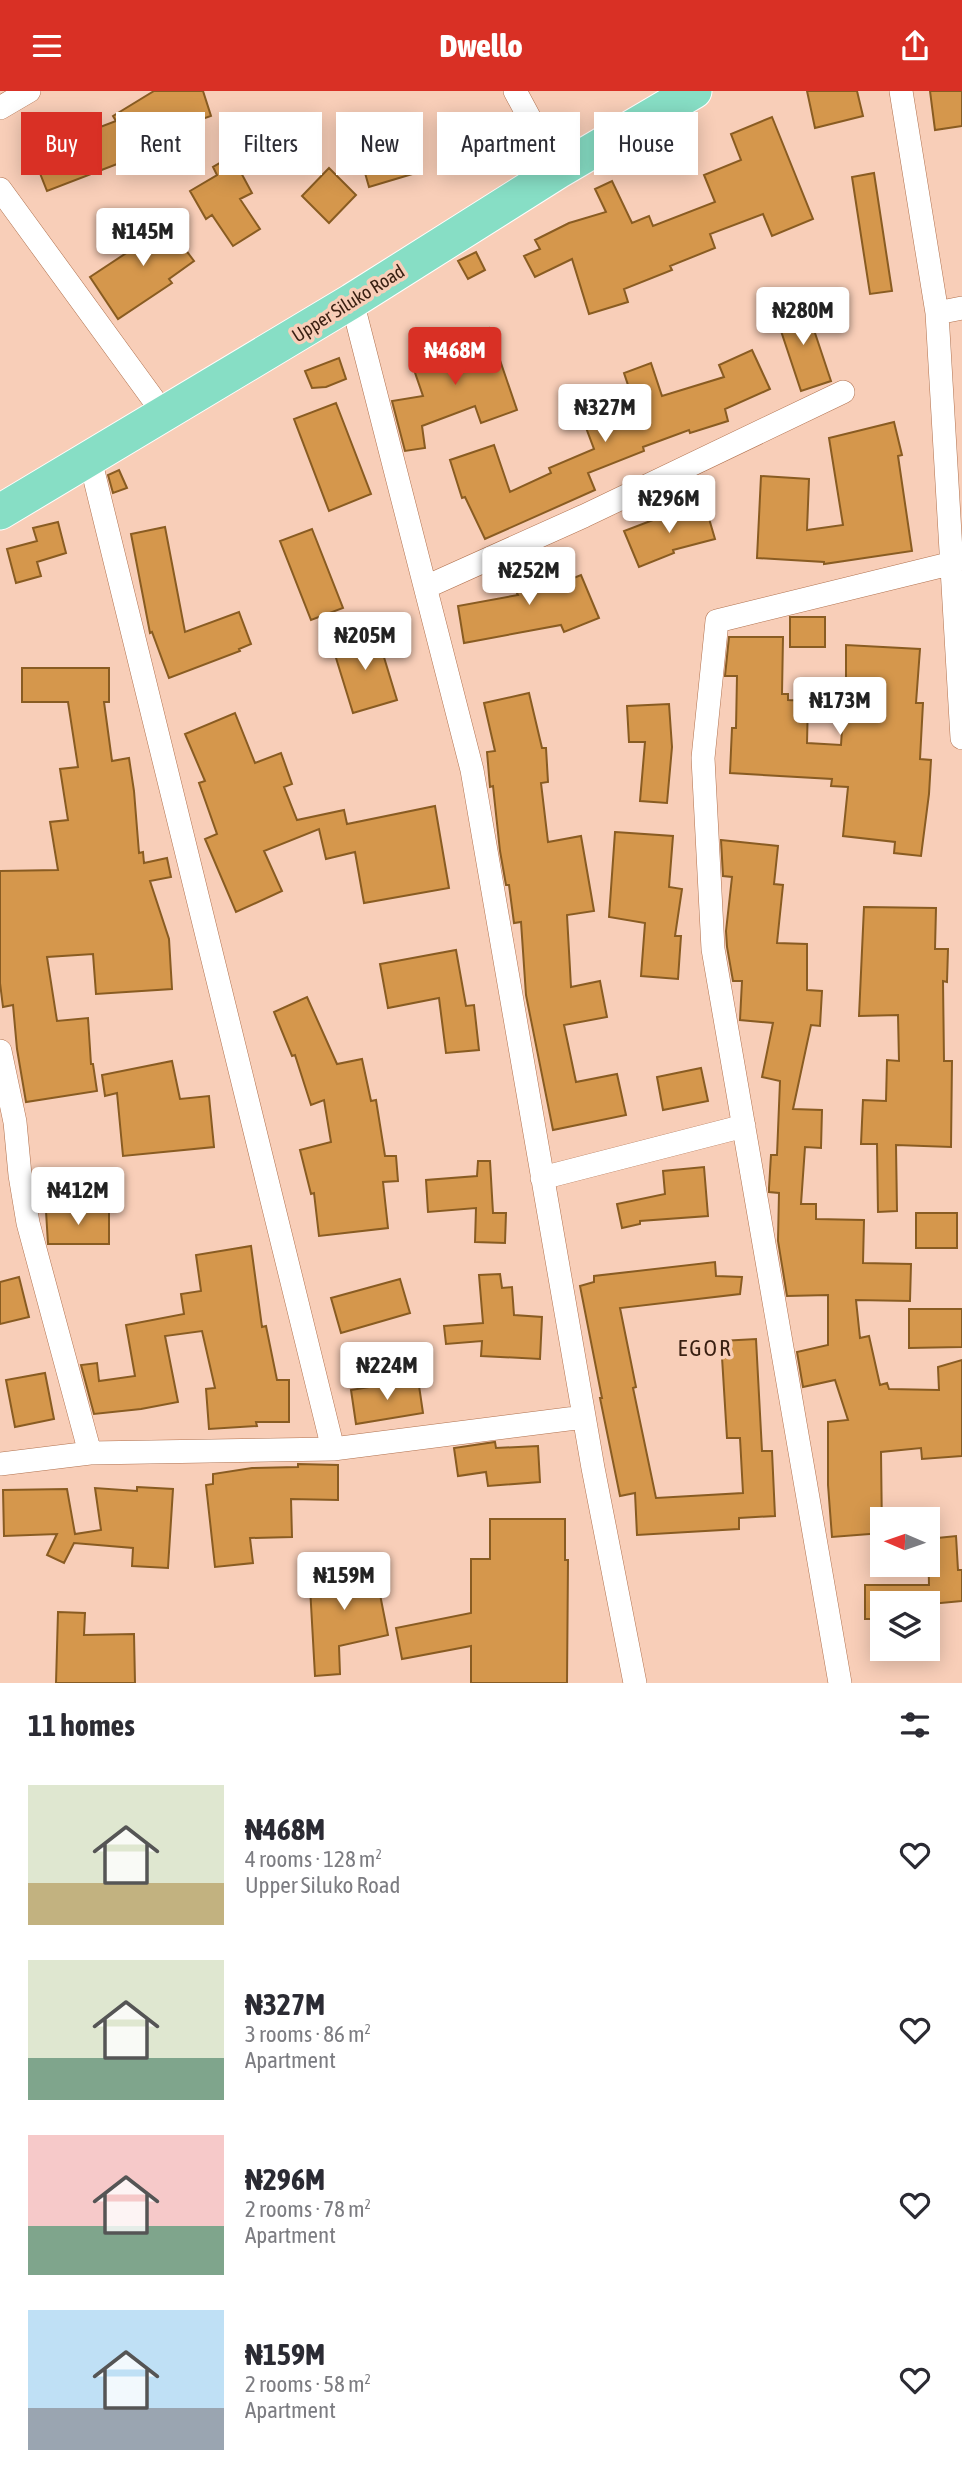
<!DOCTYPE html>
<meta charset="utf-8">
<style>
body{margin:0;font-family:"Asap Condensed",sans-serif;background:#f7f7f7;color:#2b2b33;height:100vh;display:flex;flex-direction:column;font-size:26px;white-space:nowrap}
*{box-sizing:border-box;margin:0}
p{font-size:23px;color:#7c7c81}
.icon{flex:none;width:38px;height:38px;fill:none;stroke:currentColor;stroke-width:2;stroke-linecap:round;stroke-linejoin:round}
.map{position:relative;height:1592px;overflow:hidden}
.drawer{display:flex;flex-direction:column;background:#fff;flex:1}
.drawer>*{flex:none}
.banner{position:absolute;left:21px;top:21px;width:920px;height:63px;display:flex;gap:14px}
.needle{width:46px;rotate:272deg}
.fabs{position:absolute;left:870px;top:1416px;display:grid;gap:14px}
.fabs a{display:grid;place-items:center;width:70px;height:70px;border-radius:0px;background:#fff;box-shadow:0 4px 18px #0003;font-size:35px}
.price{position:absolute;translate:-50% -60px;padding:0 16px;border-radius:7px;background:#fff;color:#222;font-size:23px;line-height:46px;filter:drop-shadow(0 2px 4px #0008)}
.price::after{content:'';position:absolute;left:50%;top:42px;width:21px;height:16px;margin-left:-10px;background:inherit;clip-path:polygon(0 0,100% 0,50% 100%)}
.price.selected{background:#d93025;color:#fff}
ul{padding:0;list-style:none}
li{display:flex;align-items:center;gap:21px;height:175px;padding:0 28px}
li span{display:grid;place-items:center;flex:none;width:196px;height:140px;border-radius:0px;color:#555}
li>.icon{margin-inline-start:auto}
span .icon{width:84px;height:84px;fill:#fffc;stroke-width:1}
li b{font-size:30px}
h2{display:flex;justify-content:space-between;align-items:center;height:84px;padding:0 28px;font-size:30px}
.tag{padding:0 24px;border-radius:0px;background:#fff;box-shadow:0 4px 18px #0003;font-size:24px;line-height:63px}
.tag.selected{background:#d93025;color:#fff}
header{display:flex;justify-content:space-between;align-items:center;height:91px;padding:0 28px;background:#d93025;color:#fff;font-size:32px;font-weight:800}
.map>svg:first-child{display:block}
</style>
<header><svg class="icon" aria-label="menu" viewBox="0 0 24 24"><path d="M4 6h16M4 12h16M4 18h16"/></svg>Dwello<svg class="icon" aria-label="share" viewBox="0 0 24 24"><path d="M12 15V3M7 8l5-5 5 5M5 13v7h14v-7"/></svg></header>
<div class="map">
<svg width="962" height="1592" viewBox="0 0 962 1592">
<rect width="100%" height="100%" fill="#f8ceb8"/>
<!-- building -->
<path fill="#d5974c" stroke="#895c22" stroke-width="2" d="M154,0H203L211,25L188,33L189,37L145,52L151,60L47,100L32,62L116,30L113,25Z
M807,0H857L863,25L815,37Z
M930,0H962V35L935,39Z
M772,26L813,128L772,145L763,123L710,143L715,157L670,175L672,179L624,198L628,211L589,223L572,168L535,186L524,165L540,158L535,149L569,132L606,121L595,98L612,90L632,132L649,125L653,135L715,111L704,84L741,69L731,43Z
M410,53L419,81L369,96L361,68Z
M232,65L252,102L240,108L260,138L233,155L212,124L206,128L190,100L217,84L213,76Z
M329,77L356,104L329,132L302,105Z
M874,82L892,200L870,203L852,86Z
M158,122L194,170L169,188L172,192L118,228L90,186L146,149L137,138Z
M476,161L485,179L468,188L458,170Z
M805,212L831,290L801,300L775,222Z
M489,237L517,319L481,332L475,315L422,335L425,357L405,360L392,310L423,305L411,270L454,255L453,250Z
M752,259L770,298L725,318L728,330L690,342L689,339L643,356L644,360L588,382L595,399L485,448L465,406L462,407L450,369L494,354L510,401L551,382L549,377L594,358L585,334L635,315L624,282L651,272L662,305L724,286L719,274Z
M339,267L346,288L326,296L312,297L305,280Z
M336,312L371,403L329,420L294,328Z
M894,331L902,364L898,365L912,460L824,473V471L757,467L761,385L809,388L807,439L843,434L829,347Z
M119,379L127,397L113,402L108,384Z
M705,414L715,448L673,459L674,462L639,476L624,440L653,429Z
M58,431L66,462L37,471L41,485L16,492L7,458L37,450L33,437Z
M165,436L185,541L239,521L251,553L239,558L240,560L169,587L152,541L150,542L131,443Z
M312,438L343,517L311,529L280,450Z
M530,468L546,498L581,484L599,527L564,541L561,534L464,552L458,515L518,504L506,481Z
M790,526H825V556H790Z
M376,540L397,609L353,622L332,554Z
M729,546H783L782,603H788V609L808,610L807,652L841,654L844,607H846V554L920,558L916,612H923L920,668L931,669L929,703L921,765L894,762L895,751L843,745L848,696L831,695L832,688L730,682L732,637H736L737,585H725Z
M22,577H109V611H104L112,670L129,667L134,700L139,762L143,761L144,772L167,767L171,786L150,790L169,848L172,898L96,903L93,863L47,866L57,930L88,927L91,973H93L97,1000L26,1011L17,958L13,914L3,916L0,892V780L58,779L50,731L68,729L60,678L78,676L68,611H22Z
M529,602L542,657H546L548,691L541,692L548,751L581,745L594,820L567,824L571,896L600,890L607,926L564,934L576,991L617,983L626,1024L553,1039L526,904L521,831L514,832L509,794H506L500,760L493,695L490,696L487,661L495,660L484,612Z
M669,613L672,656L667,712L640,710L645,651H629L627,615Z
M235,622L255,672L281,662L292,693L284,696L297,729L344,719L347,733L435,715L449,797L364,812L355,761L326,768L319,738L264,760L282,800L236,821L205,748L217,743L199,692L205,690L185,643Z
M615,741L673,745L669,796L682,798L675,845H681L678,888L641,885L645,832L609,826Z
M721,749L778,755L774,793L783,794L777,852L807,853V899L822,900L820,935L811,934L793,1018L822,1019L821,1057L805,1056L801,1113H816V1128L864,1129L863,1172L911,1173L910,1210L856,1209L860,1247L869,1245L880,1294L887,1292L889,1298L939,1299L938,1276L962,1269V1365L922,1368L921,1357L881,1361L882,1442L832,1446L828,1394V1331L848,1329L835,1289L803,1296L797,1261L828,1254V1204L787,1205L778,1150L779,1102L769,1101V1097L771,1064H777L780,990L762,986L773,932L740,929L742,890H733L727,856L726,840L732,786L723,785Z
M864,816L936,817L935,858H948L947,891L943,890L944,970H952L951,1056L896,1054L897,1120L878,1121L877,1053H861L863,1009L886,1010L887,969L899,970L898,924L859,925Z
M456,859L466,915L474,914L479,959L446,962L439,907L388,917L380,873Z
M307,906L337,973L362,968L371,1010L376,1009L385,1065H396L398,1090L383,1091L388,1137L319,1145L314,1102L311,1103L300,1059L331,1051L324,1009L311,1014L295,964L292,965L274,921Z
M172,970L180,1008L209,1005L214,1056L123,1065L117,1002L105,1005L102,984Z
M701,977L708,1010L663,1019L657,986Z
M478,1070H490L493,1122H506L505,1152L475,1151L476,1117L428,1121L426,1089L477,1085Z
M704,1076L708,1125L640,1130V1133L622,1137L617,1113L665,1103L663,1080Z
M46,1120H109V1153H48Z
M916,1122H957V1157H916Z
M251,1155L262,1236L266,1235L277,1289H289V1331H256L257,1335L209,1338L206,1298L215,1297L202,1240L165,1245L178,1311L141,1318L94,1323L81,1274L97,1272L99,1290L135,1285L126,1234L184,1223L181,1203L201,1200L196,1164Z
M715,1171L716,1185L742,1186L740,1203L620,1217L636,1296L633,1297L656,1407L743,1402L740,1347H727L721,1250L756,1248L762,1360H772L775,1425L739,1427V1438L637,1444L635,1402L620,1405L600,1307H602L580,1195L594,1191V1185Z
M500,1183L502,1197L512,1196L514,1224L542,1226L540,1268L481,1265L482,1250L446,1253L444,1235L483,1232L479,1184Z
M19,1186L29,1226L0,1233V1191Z
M400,1188L410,1222L341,1242L331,1207Z
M909,1218H962V1256L909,1257Z
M45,1282L54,1328L15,1336L6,1289Z
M418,1288L423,1322L356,1333L351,1299Z
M495,1351L496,1357L538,1355L540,1391L488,1395L486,1381L458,1385L454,1357Z
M298,1373L338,1374V1409L291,1408L292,1446L250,1447L253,1472L215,1476L206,1394L213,1393V1383L252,1377L298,1376Z
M137,1396L173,1398L168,1477L132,1475L133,1457L74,1452L64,1472L47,1464L57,1443L4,1445L3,1399L67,1398L75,1443L101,1439L95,1397L137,1400Z
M490,1428H565V1469H568L567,1592H471V1555L402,1568L396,1537L471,1522V1468H490Z
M956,1445L958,1479H962V1510L930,1513L882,1512V1528H865V1494H929L928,1448Z
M374,1473L388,1544L339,1555L340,1583L315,1585L309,1478Z
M58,1521L85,1522L84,1544L134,1543L135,1592H56Z"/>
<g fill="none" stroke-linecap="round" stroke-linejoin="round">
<!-- street casing -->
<g stroke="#b0714e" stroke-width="24">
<path id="street" d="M515,0L558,80
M901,0L937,222L962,647
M0,17L29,0
M0,98L164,323
M352,210L472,679L593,1377L635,1592
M937,222L962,217
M90,368L333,1358
M426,496L584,425L843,301
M0,960L15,1031L20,1084L28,1132L90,1362
M542,1087L744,1035
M0,1373L90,1362L333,1358L584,1326
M840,1592L713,858L703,667L717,530L953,472"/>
</g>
<!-- primary casing -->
<g stroke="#fff" stroke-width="37">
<path id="primary" d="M0,421L352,210L558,80L694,0"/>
</g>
<!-- street -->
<use href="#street" stroke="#fff" stroke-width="23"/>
<!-- primary -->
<use href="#primary" stroke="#87dec5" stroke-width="35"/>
</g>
<g text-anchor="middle" stroke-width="7" stroke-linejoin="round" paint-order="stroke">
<!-- street labels -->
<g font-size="19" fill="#391f11" stroke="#f8ceb8">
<text transform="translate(348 212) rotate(-32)" y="7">Upper Siluko Road</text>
</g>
<!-- quarter labels -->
<g font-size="23" letter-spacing="2" fill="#391f11" stroke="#f8ceb8">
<text x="705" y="1265">EGOR</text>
</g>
</g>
</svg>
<div class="fabs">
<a><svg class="needle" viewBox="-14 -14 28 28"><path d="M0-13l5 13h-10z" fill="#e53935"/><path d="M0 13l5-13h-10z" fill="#7c7c81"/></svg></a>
<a><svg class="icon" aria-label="layers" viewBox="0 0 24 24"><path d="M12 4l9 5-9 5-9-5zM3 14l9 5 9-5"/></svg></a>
</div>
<b class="price" style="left:143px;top:177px">₦145M</b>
<b class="price" style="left:803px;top:256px">₦280M</b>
<b class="price selected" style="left:455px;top:296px">₦468M</b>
<b class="price" style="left:605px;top:353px">₦327M</b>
<b class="price" style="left:669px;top:444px">₦296M</b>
<b class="price" style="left:529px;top:516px">₦252M</b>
<b class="price" style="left:365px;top:581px">₦205M</b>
<b class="price" style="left:840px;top:646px">₦173M</b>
<b class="price" style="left:78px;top:1136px">₦412M</b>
<b class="price" style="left:387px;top:1311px">₦224M</b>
<b class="price" style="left:344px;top:1521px">₦159M</b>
<div class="banner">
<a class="tag selected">Buy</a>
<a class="tag">Rent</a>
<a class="tag">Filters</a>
<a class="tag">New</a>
<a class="tag">Apartment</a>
<a class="tag">House</a>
</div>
</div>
<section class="drawer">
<h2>11 homes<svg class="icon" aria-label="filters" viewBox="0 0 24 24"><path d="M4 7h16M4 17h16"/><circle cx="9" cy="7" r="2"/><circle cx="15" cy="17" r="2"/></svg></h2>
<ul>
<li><span style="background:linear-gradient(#dfe7d0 70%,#c2b280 0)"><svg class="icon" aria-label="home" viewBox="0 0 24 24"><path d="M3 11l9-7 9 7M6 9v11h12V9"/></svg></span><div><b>₦468M</b><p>4 rooms · 128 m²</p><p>Upper Siluko Road</p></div><svg class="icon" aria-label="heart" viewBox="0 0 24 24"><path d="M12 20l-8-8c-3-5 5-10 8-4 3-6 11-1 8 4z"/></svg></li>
<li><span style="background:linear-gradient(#dfe7d0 70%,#7fa58c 0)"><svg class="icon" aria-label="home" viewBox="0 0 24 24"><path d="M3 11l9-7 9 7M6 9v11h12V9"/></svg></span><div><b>₦327M</b><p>3 rooms · 86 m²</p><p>Apartment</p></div><svg class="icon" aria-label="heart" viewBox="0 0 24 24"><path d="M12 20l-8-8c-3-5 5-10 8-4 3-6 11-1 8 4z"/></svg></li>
<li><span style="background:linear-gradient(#f6c9c9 65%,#7fa58c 0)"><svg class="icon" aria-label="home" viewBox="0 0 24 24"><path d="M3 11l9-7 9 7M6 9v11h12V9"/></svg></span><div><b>₦296M</b><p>2 rooms · 78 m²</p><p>Apartment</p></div><svg class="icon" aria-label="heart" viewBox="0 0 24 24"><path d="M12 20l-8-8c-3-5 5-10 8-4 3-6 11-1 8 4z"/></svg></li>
<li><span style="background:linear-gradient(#bfe0f5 70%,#9aa5b1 0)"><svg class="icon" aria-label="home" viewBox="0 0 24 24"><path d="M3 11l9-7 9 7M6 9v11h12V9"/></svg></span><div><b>₦159M</b><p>2 rooms · 58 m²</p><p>Apartment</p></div><svg class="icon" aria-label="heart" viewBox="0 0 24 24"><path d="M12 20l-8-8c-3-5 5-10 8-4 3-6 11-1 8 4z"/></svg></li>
</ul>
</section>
